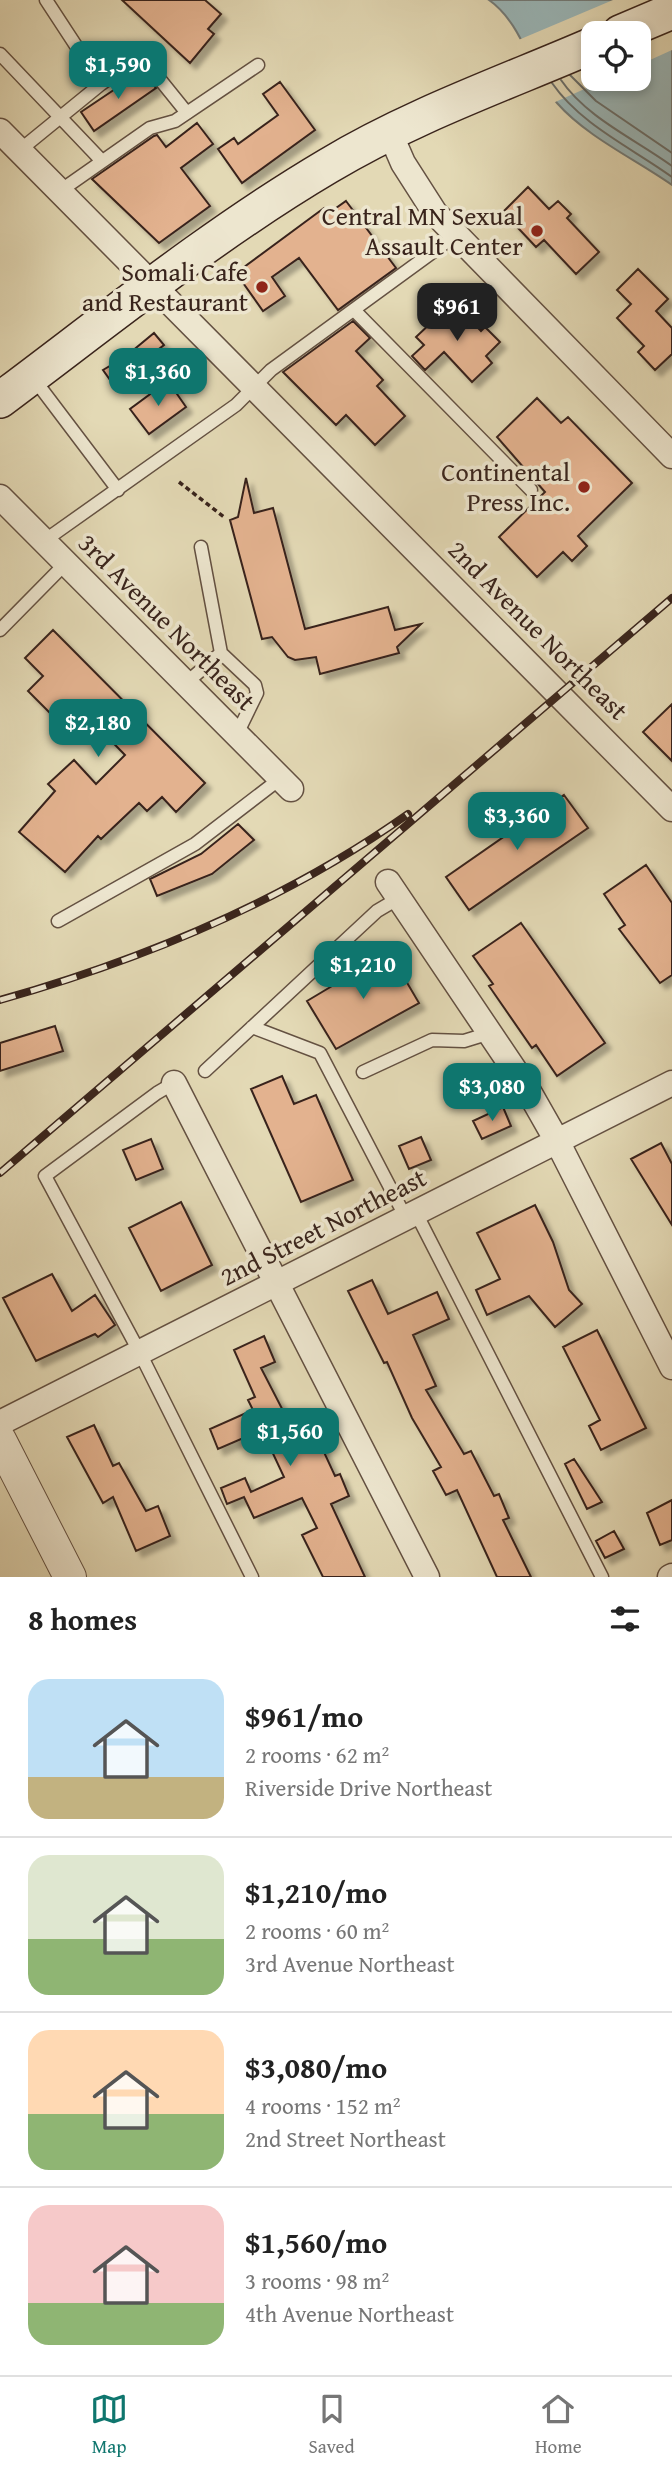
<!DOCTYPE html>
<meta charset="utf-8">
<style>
body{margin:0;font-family:"Gentium Book Plus",serif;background:#f2f2f2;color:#222;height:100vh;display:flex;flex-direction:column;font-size:26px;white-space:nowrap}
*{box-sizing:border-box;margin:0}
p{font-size:23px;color:#767676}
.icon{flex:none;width:38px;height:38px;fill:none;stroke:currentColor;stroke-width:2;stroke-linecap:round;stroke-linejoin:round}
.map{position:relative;height:1577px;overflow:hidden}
.drawer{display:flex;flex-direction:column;background:#fff;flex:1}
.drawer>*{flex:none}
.controls{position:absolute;left:581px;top:21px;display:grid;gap:14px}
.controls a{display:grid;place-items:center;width:70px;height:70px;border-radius:14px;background:#fff;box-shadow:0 4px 10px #0003;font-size:35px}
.price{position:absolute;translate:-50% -60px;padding:0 16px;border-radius:14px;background:#0f766e;color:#fff;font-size:23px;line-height:46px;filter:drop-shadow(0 2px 4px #0008)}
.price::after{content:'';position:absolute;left:50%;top:42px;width:21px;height:16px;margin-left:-10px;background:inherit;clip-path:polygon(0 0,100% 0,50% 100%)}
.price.active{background:#222;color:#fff}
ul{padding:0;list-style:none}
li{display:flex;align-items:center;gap:21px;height:175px;padding:0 28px}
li+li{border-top:2px solid #e0e0e0}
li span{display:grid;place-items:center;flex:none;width:196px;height:140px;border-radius:21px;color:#555}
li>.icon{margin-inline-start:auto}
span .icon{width:84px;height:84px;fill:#fffc;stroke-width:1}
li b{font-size:30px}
h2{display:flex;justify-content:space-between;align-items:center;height:84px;padding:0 28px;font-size:30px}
.menu{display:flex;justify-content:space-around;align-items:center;height:98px;border-top:2px solid #e0e0e0;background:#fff;font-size:19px;color:#767676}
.menu a{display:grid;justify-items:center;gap:4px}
.menu .active{color:#0f766e}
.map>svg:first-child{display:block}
</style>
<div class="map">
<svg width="672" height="1577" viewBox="0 0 672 1577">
<defs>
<filter id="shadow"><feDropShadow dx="6" dy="6" stdDeviation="2" flood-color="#0004"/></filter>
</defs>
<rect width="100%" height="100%" fill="#e3d9b5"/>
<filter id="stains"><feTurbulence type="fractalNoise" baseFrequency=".00286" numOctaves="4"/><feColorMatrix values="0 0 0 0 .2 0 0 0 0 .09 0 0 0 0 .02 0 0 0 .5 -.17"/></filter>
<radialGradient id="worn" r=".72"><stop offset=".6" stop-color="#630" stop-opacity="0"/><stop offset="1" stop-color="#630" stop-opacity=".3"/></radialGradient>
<!-- water -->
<path fill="#9ab7b9" stroke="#737c7a" stroke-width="2" fill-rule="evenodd" d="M489,0H672V185C635,159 587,137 557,103C530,71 523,24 489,0ZM593,33H639V79H593Z"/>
<!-- pier -->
<path fill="#e3d9b5" d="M613,0H672V50L639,65V33H593V79H607L553,103L516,41Z"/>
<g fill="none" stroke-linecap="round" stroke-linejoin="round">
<!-- shore -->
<path stroke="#6a6e6a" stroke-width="2" d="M570,75L596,101L672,153
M561,80C587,118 635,139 672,166
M552,83C581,125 632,148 672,177"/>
</g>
<!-- building -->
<path fill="#e3b28f" stroke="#39241c" stroke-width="2" filter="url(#shadow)" d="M122,0H205L221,14L208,29L214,34L190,63Z
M142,71L156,88L94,131L81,112Z
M280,82L315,130L242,183L218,149L234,138L238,144L278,115L263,94Z
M197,123L213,144L181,168L210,206L159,243L92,179L154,136L157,135L166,147Z
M528,187L549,209L558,201L571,214L567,218L599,252L576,274L544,240L536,247L503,212Z
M346,201L396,268L338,310L299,258L272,277L285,296L263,311L236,273L324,208L329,213Z
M638,269L668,299L656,311L672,328V354L655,370L638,352L644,346L617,318L631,304L617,290Z
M453,302L481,331L485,327L500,342L486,356L492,363L472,382L444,352L425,370L412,356L424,345L416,337Z
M353,321L370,338L356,351L383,380L377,386L405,416L375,445L346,415L336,425L283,372Z
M154,333L164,345L113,384L103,370L125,357Z
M168,381L186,407L149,434L130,409Z
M537,398L561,423L568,417L632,483L578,536L587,546L572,561L563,552L537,577L499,537L545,492L497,437Z
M246,478L254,513L273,508L305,629L388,607L395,630L421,624L397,647L399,653L320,674L316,657L295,660L288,657L272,637L262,639L230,520L238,517Z
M53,630L205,783L176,812L162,797L147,811L139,803L101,839L98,836L65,872L19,832L55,791L48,784L74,760L96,784L125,755L84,713L67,730L28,691L43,676L25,658Z
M672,704V761L643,732Z
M564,795L588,828L469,910L446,877Z
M238,824L254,840L212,874L157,896L150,879L201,854Z
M646,865L672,903V975L660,983L619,929L625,925L604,894Z
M521,923L605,1043L557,1076L536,1045L532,1048L489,986L493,984L473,956Z
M389,952L419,1003L336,1049L307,1001Z
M55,1026L63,1051L0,1071V1043Z
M282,1076L294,1104L316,1095L353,1180L301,1202L251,1089Z
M503,1107L511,1126L482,1139L473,1121Z
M421,1137L431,1160L409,1169L399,1146Z
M151,1139L163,1169L136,1180L123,1150Z
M661,1143L672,1164V1225L631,1159Z
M181,1202L212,1265L161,1291L129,1228Z
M535,1205L553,1242L569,1290L582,1304L555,1327L529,1296L487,1315L476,1290L500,1279L477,1233Z
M52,1274L72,1311L95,1295L115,1325L98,1337L95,1334L36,1361L3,1298Z
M372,1280L388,1314L437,1292L449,1319L413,1335L436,1386L426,1390L464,1454L471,1451L494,1496L499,1494L509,1518L503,1520L531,1577H497L457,1490L446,1495L433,1471L441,1467L412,1418L387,1362L384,1363L348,1291Z
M597,1330L646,1428L601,1450L589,1426L600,1420L563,1347Z
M264,1336L275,1362L261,1368L294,1432L311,1424L335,1476L340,1474L349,1496L331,1504L365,1577H323L302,1535L317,1528L302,1498L254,1518L244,1497L227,1504L221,1488L245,1478L251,1492L284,1477L262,1430L218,1449L210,1429L253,1410L248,1400L255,1397L234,1350Z
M94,1425L113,1466L119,1463L146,1511L158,1506L170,1536L136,1551L113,1497L103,1503L67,1437Z
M574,1459L602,1502L587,1509L565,1464Z
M672,1500V1540L660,1545L647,1513Z
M614,1531L624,1549L605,1558L596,1541Z"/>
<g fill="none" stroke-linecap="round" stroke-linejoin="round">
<!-- service casing -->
<g stroke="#645142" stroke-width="15">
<path id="service" d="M0,54L101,160
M101,84L141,56L187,113
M20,150L101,84L46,0
M60,191L150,128L175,121L258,65
M354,310L531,490
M34,379L118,490
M44,541L236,405L271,370L456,235
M201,547L221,653L255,685L257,693L237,734
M0,630L66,563
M186,683L221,653
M58,921L195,844L281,778
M252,1027L320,1053L406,1218
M205,1071L377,911L399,898
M363,1072L432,1040L464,1041L490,1033
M174,1083L157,1093L45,1176L140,1353L252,1577
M416,1213L602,1577"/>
</g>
<!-- minor casing -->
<g stroke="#645142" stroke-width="27">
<path id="minor" d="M0,131L672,809
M390,133L403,163L435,213L672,456
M0,497L291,789
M388,882L528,1090L557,1141L672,1367
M174,1083L427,1577
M0,1423L672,1083
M670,1577L672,1576"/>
</g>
<!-- tertiary casing -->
<g stroke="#645142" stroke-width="34">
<path id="tertiary" d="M0,1440L70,1577"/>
</g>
<!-- secondary casing -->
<g stroke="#39241c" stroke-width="38">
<path id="secondary" d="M620,33L672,11
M0,400C107,320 213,234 328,166C411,116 505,83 593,45"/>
</g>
<!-- path -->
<path stroke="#39241c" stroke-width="3.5" stroke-dasharray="5 3.5" stroke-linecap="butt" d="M179,482L224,517"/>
<!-- service -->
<use href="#service" stroke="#ede6cf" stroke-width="12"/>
<!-- minor -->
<use href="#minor" stroke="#ede6cf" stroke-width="24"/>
<!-- tertiary -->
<use href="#tertiary" stroke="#ede6cf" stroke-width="32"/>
<!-- secondary -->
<use href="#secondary" stroke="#ede6cf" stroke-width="35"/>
<!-- rail casing -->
<g stroke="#39241c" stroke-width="8">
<path id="rail" d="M0,1000C145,959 285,901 408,814
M0,1173L672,598"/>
</g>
<!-- rail -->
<use href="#rail" stroke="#ede6cf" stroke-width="5" stroke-dasharray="16" stroke-linecap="butt"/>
</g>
<!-- markers -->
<g fill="#8f2418" stroke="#ede6cf" stroke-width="2.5">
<circle cx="537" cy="231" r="7"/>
<circle cx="262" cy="287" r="7"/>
<circle cx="584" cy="487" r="7"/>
</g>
<g text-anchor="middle" stroke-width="7" stroke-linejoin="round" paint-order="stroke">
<!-- poi labels -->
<g font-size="26" fill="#39241c" stroke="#ede6cf" text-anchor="end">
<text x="523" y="225">Central MN Sexual<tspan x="523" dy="30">Assault Center</tspan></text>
<text x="248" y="281">Somali Cafe<tspan x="248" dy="30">and Restaurant</tspan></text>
<text x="570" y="481">Continental<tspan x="570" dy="30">Press Inc.</tspan></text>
</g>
<!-- street labels -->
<g font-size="26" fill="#39241c" stroke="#ede6cf">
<text transform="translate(167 622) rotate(45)" y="9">3rd Avenue Northeast</text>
<text transform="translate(538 630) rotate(45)" y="9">2nd Avenue Northeast</text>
<text transform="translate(323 1227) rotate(-27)" y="9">2nd Street Northeast</text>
</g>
</g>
<rect width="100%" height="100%" filter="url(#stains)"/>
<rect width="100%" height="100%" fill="url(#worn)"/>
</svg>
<div class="controls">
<a><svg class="icon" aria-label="locate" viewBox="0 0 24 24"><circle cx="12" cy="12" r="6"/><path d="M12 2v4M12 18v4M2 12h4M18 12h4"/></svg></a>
</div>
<b class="price" style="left:118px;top:101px">$1,590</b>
<b class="price active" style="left:457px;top:343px">$961</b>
<b class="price" style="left:158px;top:408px">$1,360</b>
<b class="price" style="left:98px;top:759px">$2,180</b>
<b class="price" style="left:517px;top:852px">$3,360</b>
<b class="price" style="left:363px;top:1001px">$1,210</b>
<b class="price" style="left:492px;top:1123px">$3,080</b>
<b class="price" style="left:290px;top:1468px">$1,560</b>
</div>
<section class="drawer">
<h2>8 homes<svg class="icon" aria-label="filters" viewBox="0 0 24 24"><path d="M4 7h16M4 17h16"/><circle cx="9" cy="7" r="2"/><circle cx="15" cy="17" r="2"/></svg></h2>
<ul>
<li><span style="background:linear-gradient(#bfe0f5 70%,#c2b280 0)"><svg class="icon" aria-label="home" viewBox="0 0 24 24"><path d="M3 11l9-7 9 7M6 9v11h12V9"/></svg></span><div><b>$961/mo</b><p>2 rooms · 62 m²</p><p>Riverside Drive Northeast</p></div></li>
<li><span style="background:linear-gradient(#dfe7d0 60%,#8fb573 0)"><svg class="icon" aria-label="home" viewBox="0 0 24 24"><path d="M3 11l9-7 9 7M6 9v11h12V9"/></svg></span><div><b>$1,210/mo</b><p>2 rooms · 60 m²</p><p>3rd Avenue Northeast</p></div></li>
<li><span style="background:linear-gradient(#ffd9b3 60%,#8fb573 0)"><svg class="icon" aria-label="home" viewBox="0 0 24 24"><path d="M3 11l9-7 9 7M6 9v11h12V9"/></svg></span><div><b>$3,080/mo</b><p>4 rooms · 152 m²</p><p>2nd Street Northeast</p></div></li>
<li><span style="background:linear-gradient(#f6c9c9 70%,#8fb573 0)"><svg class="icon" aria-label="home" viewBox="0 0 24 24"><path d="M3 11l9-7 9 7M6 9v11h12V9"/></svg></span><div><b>$1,560/mo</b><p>3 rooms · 98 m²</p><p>4th Avenue Northeast</p></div></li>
</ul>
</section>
<nav class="menu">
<a class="active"><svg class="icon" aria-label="map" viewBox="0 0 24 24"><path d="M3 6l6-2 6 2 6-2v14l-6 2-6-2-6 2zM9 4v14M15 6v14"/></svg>Map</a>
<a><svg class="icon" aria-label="saved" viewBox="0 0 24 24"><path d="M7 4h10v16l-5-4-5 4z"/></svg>Saved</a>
<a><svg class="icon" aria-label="home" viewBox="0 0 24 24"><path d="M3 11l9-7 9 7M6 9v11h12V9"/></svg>Home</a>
</nav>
